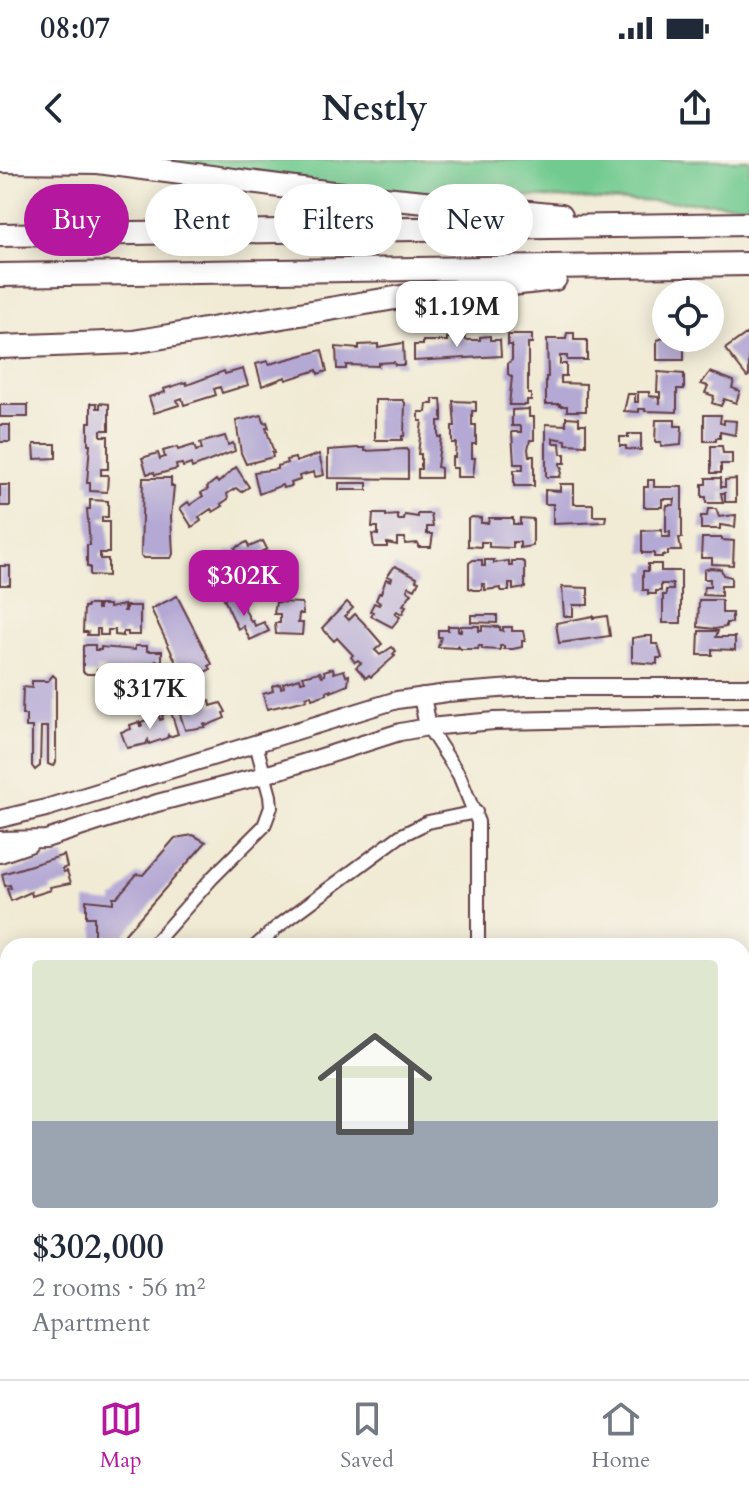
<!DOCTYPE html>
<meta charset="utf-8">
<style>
body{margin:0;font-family:Cardo,serif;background:#f6f6f7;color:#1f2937;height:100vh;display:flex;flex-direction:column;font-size:30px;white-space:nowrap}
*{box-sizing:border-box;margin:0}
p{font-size:26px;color:#747a83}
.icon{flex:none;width:44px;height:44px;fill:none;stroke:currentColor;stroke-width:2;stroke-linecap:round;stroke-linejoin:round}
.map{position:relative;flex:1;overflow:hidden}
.drawer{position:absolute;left:0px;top:778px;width:750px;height:442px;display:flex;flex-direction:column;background:#fff;border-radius:24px 24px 0 0;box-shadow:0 4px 20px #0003}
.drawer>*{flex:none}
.guide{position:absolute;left:24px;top:24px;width:702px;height:72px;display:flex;gap:16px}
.fabs{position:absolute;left:652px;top:120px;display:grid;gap:16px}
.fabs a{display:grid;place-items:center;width:72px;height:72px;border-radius:50%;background:#fff;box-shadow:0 4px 20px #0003;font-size:40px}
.price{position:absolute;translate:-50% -68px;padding:0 18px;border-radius:16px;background:#fff;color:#222;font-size:26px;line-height:52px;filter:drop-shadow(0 2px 4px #0008)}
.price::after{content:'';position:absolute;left:50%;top:48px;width:24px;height:18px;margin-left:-12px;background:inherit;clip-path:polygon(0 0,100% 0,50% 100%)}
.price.on{background:#b5179e;color:#fff}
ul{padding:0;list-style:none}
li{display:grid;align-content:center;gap:16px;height:424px;padding:0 32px}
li+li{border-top:2px solid #e0e1e3}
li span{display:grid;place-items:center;height:248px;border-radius:8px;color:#555}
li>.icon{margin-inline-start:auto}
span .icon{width:144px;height:144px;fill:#fffc;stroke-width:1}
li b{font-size:34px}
.tag{padding:0 28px;border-radius:36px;background:#fff;box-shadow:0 4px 20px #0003;font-size:28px;line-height:72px}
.tag.on{background:#b5179e;color:#fff}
.status{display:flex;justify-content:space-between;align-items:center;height:56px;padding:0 40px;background:#fff;direction:ltr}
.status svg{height:22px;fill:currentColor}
header{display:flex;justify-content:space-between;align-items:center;height:104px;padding:0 32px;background:#fff;font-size:36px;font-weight:700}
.menu{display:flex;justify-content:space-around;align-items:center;height:112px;border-top:2px solid #e0e1e3;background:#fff;font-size:22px;color:#747a83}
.menu a{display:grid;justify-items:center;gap:4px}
.menu .on{color:#b5179e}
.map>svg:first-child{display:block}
</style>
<div class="status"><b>08:07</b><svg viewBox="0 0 49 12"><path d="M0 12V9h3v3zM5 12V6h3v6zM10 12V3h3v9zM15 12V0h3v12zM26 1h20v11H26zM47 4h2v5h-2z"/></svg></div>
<header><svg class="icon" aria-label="back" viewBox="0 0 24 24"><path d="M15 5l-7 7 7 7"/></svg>Nestly<svg class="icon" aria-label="share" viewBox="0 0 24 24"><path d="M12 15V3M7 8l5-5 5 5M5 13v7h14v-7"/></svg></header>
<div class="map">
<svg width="749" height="1219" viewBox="0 0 749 1219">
<rect width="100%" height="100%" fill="#f7f3e8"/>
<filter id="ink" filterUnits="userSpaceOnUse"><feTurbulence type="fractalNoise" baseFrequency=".0125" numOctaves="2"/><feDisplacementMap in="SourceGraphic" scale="16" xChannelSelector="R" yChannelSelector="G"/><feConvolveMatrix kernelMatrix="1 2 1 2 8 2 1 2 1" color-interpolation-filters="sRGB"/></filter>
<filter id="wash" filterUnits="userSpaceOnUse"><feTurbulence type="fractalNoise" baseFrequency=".006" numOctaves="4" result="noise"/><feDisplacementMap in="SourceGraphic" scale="32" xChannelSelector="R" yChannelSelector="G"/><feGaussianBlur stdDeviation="1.8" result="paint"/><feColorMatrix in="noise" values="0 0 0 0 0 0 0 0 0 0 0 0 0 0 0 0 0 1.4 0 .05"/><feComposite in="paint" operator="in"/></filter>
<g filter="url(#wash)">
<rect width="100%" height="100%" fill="#f1ebd5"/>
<!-- green -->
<path fill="#72ca90" stroke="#5e745e" stroke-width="2" d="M142,0H749V44L363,31Z"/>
<!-- forest -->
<path fill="#5dae7a" stroke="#546652" stroke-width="2" d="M0,1063H8V1212H81V1219H0Z"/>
<!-- water -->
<path fill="#45b2c1" stroke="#486876" stroke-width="2" d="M749,1087V1219H566L567,1212H742V1090Z"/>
<g id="blocks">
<!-- building -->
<path fill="#b4a8d4" d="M567,173H574V180H587V200H567V196H560V204H566V216H561V223L586,224V251H567V246H560V244H546V217H548L547,179H566Z
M746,174L749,178V216L747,217L725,189Z
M508,175H532V183H528V234H531V240H527V245H509L512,217L508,214V203L512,200V185H508Z
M490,176V180H500L501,196L414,201V185H423V181H447V178L465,177L466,180H480V177Z
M664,178H684V200H657V180Z
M403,183L404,205H395L394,202L378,203V206L346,205V209H337L336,187L359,189V185L378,184V187Z
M322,190L327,211L318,214L317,210L286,220L285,217L262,226L256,204L268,201L269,204Z
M243,209L248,225L222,233L220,227L214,229L216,235L184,245L182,238L177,240L179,245L154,253L149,237L165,232L164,229L186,222L187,225L224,211L225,214Z
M658,212L684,214V229H677V252L645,251V249H639V252L624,251L628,234H635V242H638V232H649V236L658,237L660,244V232H657Z
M710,212L734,221L732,228L740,231L736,243L724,239L721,246L712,243L714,236L705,233L708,226L701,224Z
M433,239H441L442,251V261H438V277H441L437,307L441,308V318H418V309H421V294H418L422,261H419V252H426L427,244H433Z
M375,240H403L405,243L404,276H402V280H375Z
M453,241L476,242V251H472V265H476V284H472V298H475L473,317H457V308H452V297H455L456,283H452V266H455Z
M91,243H97V248H100V243L109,244V270H101V276H108V309H101V315H108L107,332L90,331V323H87L90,284H88V262H91Z
M0,245H28V257H0Z
M529,249V257H534V280H530L528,289L529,296H534V326H514V310H523V304H514L512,272H521V266H512V250Z
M262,255L264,263L267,262L269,268H266L274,293H272L273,297L246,304L241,293L236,261Z
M704,255H721L720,263L724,264V260L736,261L735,275L720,272V278H716V281H704Z
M566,257L579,258V264H586V285L566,284V280L553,278V283H560L561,294H565V303H560V307H562L560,317H546V264L566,265Z
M656,260H675V266H682L681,285L661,287V282H655Z
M0,265H10V282H0Z
M628,274H641V290L626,289V286H620V277H628Z
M225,276L228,285L233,283L235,291L192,308L191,304L183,307L182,304L176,305L177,309L155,315L154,312L147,314L142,298L158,293L160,299L165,297L163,291L177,287L178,290L194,285L196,291L202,289L200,283Z
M34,284H56V298L35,299Z
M711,286H722L723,293H732V304H721V313H711Z
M357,288H365V291L406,289L408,291V319L328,318V290Z
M319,294L324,315L315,317L314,312L299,316L300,320L291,323L292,326L283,328L282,325L259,334L254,312L277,309V306L287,303L286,300L295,298L296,302Z
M236,307L249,327L241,332L236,328L227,334L228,339L221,344L223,346L213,352L211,349L199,357L201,361L192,367L180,348L188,342L190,345L203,336L201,333L208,329L207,327L216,320L218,323Z
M143,318H171V326H174L171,357L173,394L171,398H143L141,395Z
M706,318H721V327H725V320L736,319V342H725V333H721L723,343H706V337H702V324H706Z
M648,320H654V327H682V378H679L681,391H668V395H662V397H654V393H642V371L662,370V377H670V372H666V352L667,345H674L675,339H662V347H644V327H648Z
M339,323H367V330H339Z
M560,324H574V344H593V356H606L605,362L553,364V344H545V330L560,331Z
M0,325H10V346H0Z
M90,340L108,341V357H102V362H109V393H100V399H108V416L90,415V407H87V385H90L87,349H90Z
M708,349H716L719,357L736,355L735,367L720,365V369H701V356H707Z
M373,354H386V356L398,355V360H404L405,355L418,357V354H431L433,367H427V374H433L431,387H418V383L405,384V378H397V385L387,383V387H374L372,374L378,375V367H372Z
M472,357L481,358V363H488L489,358H513V364H520V358L533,359V386L520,388V382H513V388L489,387V382H481V387L468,386V359Z
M702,378H722V380L734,381L733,405L712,404V398H701Z
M263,381L267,389L261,392L263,395L268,392L272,400L269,402L270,405L260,410L259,408L248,415L246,410L242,412L245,417L237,421L236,418L234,420L235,423L223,429L217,417L222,414L221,412L215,415L210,406L214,404L212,401L232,390L235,395L238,394L235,388L247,382L249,387Z
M473,400H482V406H485V400H494V403L509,401V406H512V401H522L525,403V428L513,430V424H509V431H501V428L485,430V424H482V430H473L469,428V403Z
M648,404H661V411H681V463H663V435H666V430H673V424H661V431H656V434H648V430H643V411H648Z
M0,406H10V425H0Z
M395,406L417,417L416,420L419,421L415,429L409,426L407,430L412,433L403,445L406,446L402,454L397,451L395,454L400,457L392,467L371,456L373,452L370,451L374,443L379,445L380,443L376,440L379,433H381L386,419L391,421L392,418L387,416Z
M710,408L721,409L723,415L731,417V426H721V436L703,435L704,427H710V419H704V410Z
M562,427L588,428V445H573V456H564Z
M237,433L251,462L253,461L255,466L264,462L269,471L250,480L243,466L238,469L224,439Z
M177,436L212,504L209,506L211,509L185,521L151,449Z
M699,440H722V453H732V463H726V467L715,469L698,467Z
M276,442L302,443L303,454H299L298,463H303L302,475L276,474L275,463H280V454H274Z
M347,442L353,448L345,456L349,460L355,454L363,462L382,484L375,490L380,495L392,487L396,491L393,494L395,496L371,517L369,515L366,518L356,507L361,503L358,500L355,502L351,497L353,495L337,478L334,481L322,468Z
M87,445H97V449H99V445H109V448L124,445V451H126V446H140V475H128V472H123V476L115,475V470H108V475H100V469H97V475H87L88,472H83L84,447H87Z
M471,455H497V463L471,462Z
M593,456V458L607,456L610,476L559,483L556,463Z
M448,466H458V471H461V466H479V471H482V466L500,467V470L503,471V467H512V471H523L525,481H522V487L513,489H504V486H500V490L482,489V486H479L478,489H461L458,486V488L438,487L441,477H438V470H448Z
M699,471H718L716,477H735V490L712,489V495H698Z
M644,476H652V484H658L662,498H657V504L632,502V478Z
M87,485H95V490H101V487L135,490V486H147V491H162V501H156V509L148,508V512L144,514H135V509H128V514H104V509H97V514H87L83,512V486Z
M333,508L334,513L344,510L346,516L349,515L348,525L331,532V530L327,531V534L312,539L311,535L306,537L307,540L267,549L263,534L273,531L272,526L280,524L281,528L284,527L283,523L300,518L301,522L305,521L303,516L320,512L322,516L325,515L324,511Z
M53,515L56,518V603L53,606L48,604V567H41L40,606L35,610L32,606V567H26V555H22L23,527L32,528V521H48Z
M210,541L211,546L221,543L226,552L223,553L225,558L208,565L204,564L205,567L185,570L180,554L190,551L189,547L198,545L199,550L202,549L201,544Z
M171,552L178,574L169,577L168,575L167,578L149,584L148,580L146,584L127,588L121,572L131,569L130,565L139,562L140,566H142L141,562L159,556L160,560L163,559L162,555Z
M193,675L206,682L125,774V781H94V757H86V740L113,743V737H117L137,714L143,715L175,678Z
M64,695L67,707L62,709L64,712L67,711L71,723L50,727L51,730L32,736L31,732L11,741L7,729L11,728L10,725L5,726L2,714Z
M0,843H8V864H0Z
M749,1016V1051L745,1052L742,1041V1018Z"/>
</g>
</g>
<g filter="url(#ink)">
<use href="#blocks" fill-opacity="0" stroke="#633e44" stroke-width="2"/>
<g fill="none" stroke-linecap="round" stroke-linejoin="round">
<!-- street casing -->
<g stroke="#633e44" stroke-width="16">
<path id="street" d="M428,567L459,615L478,662V786
M152,786L212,718L264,666L271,647L270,636L256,584
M256,786L276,768L400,676L428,662L476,652
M742,856L749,853
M742,1003L749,1001
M90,1219V1212"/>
</g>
<!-- secondary casing -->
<g stroke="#633e44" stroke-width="20">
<path id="secondary" d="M422,536L428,567
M0,659L46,648L397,540L447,533L526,527H749
M0,680L46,679L157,643L265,615L400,572L428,567L494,561L749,556
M0,694L29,684"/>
</g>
<!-- highway casing -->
<g stroke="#633e44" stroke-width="26">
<path id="highway" d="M0,1L98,2L332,33L561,55
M0,75L749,64
M0,115L749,104
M0,187L133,182L401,137L555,119"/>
</g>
<!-- street -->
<use href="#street" stroke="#fff" stroke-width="12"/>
<!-- secondary -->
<use href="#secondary" stroke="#fff" stroke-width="16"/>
<!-- highway -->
<use href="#highway" stroke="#fff" stroke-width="22"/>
</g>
</g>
</svg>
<div class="fabs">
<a><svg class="icon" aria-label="locate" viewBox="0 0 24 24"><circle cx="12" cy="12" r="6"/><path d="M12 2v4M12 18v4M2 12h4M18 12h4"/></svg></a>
</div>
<b class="price" style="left:457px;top:189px">$1.19M</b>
<b class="price on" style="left:244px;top:458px">$302K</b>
<b class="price" style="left:150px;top:571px">$317K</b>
<div class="guide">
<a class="tag on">Buy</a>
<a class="tag">Rent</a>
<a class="tag">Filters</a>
<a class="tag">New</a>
</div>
<section class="drawer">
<ul>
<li><span style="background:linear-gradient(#dfe7d0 65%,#9aa5b1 0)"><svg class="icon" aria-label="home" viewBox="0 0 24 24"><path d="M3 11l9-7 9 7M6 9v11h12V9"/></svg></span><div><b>$302,000</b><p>2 rooms · 56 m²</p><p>Apartment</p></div></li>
</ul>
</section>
</div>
<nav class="menu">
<a class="on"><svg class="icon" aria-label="map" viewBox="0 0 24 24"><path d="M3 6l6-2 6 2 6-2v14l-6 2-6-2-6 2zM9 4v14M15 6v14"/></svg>Map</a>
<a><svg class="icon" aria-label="saved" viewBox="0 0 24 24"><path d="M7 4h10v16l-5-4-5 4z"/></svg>Saved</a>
<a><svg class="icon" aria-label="home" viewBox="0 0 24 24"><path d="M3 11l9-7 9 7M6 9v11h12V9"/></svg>Home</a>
</nav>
